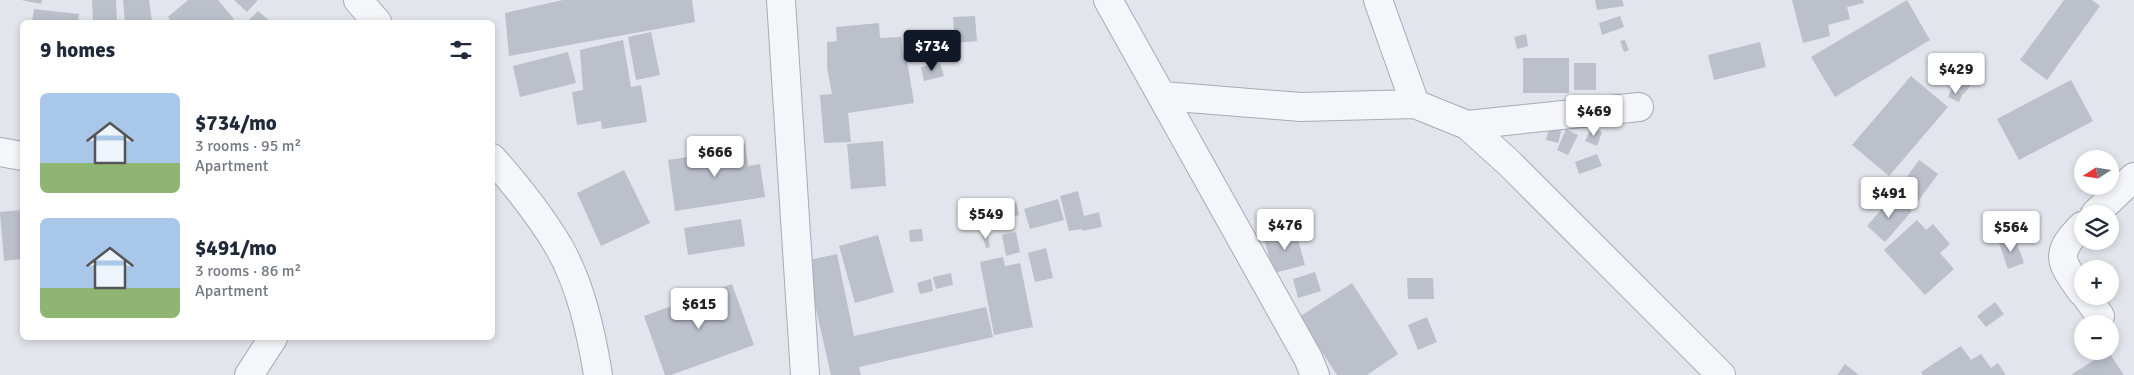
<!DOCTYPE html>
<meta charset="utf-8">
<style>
body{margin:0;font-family:Signika,sans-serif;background:#f6f6f7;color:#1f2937;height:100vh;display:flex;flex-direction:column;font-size:19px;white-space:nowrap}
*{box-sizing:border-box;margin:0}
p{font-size:16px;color:#747a83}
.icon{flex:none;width:28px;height:28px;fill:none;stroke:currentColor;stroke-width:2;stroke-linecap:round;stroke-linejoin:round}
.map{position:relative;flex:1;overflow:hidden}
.drawer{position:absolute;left:20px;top:20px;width:475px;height:320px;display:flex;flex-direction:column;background:#fff;border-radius:8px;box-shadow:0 2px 8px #0003}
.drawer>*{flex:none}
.needle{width:32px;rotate:258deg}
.controls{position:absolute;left:2074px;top:150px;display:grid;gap:10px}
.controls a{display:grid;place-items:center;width:45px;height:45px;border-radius:50%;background:#fff;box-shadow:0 2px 8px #0003;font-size:25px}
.price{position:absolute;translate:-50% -42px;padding:0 11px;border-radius:5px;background:#fff;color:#222;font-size:16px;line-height:32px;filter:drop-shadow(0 1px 2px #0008)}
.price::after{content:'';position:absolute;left:50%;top:30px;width:15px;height:11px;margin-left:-8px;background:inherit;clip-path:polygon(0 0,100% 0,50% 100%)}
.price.on{background:#111827;color:#fff}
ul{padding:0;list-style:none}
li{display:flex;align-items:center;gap:15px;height:125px;padding:0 20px}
li span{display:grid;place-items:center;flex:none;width:140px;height:100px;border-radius:8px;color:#555}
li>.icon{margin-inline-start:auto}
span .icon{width:60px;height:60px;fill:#fffc;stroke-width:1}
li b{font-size:21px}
h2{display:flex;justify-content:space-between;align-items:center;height:60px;padding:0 20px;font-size:21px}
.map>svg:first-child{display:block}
</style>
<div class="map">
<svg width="2134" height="375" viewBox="0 0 2134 375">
<rect width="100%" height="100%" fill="#e2e5eb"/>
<!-- building -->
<path fill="#bcc0cb" d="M21,0H42L41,4Z
M92,0H116L117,22H93Z
M123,0H149L152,22H125Z
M188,0H218L234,19L229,22H172L168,17Z
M234,0H258L247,12Z
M563,0H692L695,22L509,56L505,13Z
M1595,0H1622L1624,6L1597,10Z
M1792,0H1863L1864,3L1847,7L1850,19L1828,25L1830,36L1803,43Z
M1907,0L1930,40L1835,97L1811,57Z
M2064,0H2092L2100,6L2047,80L2020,60Z
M34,9L79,14L78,22H32Z
M258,11L271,22H250L248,21Z
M975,16L977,41L955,43L953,17Z
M1620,16L1624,27L1602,35L1599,23Z
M879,23L880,38L901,37L903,55L906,54L914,103L848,113L851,142L824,143L820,95L832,94L827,67V42L837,41L836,27Z
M651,32L660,75L636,80L628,37Z
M1526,34L1528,46L1517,49L1514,37Z
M623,40L631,87L641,85L647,122L602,129L601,121L577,125L572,92L583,90L580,50Z
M1625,40L1629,50L1624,52L1620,41Z
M1760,42L1766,67L1714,80L1708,55Z
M568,52L576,83L520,97L513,66Z
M1523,58H1569V93H1523Z
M940,63L944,76L924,81L921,67Z
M1574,63H1596V90H1574Z
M1964,69L1976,78L1964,94L1953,85Z
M1911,76L1948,107L1889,176L1852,145Z
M2071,80L2093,121L2019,160L1997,119Z
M1952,88L1963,93L1959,102L1948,97Z
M1551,118L1564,121L1558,143L1546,140Z
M1592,127L1602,132L1597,146L1585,141Z
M1566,129L1578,135L1568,155L1557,150Z
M883,141L886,186L851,189L847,144Z
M745,143L748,166L760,164L765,197L675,211L668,160L707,154L706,149Z
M1597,154L1602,166L1579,174L1575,162Z
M1919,160L1938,174L1913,208L1894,195Z
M624,170L650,223L601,246L577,193Z
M1877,178L1885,186L1872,199L1864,190Z
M1078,191L1084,216L1099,212L1102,227L1082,231V229L1069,231L1060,196Z
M1893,196L1912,211L1885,242L1867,226Z
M1058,199L1064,220L1030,229L1024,209Z
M1016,202L1019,215L1001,220L998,207Z
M22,210V259L4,261L0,212Z
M741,219L745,246L688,255L684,228Z
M1917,220L1926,230L1933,224L1950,244L1940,253L1954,269L1925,295L1884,250Z
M922,229L923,241L910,242L909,230Z
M1295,229L1305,265L1274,273L1264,239Z
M1016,232L1020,252L1006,256L1002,235Z
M987,233L990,247L986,248L982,234Z
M878,235L894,292L855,303L839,246Z
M2015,238L2024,263L2008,269L1999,243Z
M1046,248L1053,278L1035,282L1028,253Z
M837,254L854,336L986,307L993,337L859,367L861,375H831L805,261Z
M1003,257L1005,266L1020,263L1033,327L994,335L980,262Z
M1315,272L1321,291L1298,298L1293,279Z
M951,273L953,285L936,289L933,277Z
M1407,278H1433L1434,299H1408Z
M931,279L933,291L920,294L917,283Z
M1352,283L1398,354L1367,375H1337L1299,317Z
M732,284L754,345L671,375H665L644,316Z
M1995,302L2004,314L1986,327L1977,316Z
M1427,317L1437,342L1418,350L1408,325Z
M1961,346L1971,360L1981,354L1991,368L1998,363L2006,375H1923L1921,372Z
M2108,351L2124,375H2071Z
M1845,364L1859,375H1837Z"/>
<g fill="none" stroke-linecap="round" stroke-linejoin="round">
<!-- minor casing -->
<g stroke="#a7abb6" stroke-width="30">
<path id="minor" d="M358,0L377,22
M781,0L805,375
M1108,0L1308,358L1315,375
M1378,0L1415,104
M1163,96L1301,107L1415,104L1467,125L1509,163L1721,375
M1467,125L1639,107
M0,152L22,156
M492,158C517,186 540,215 559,247C581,286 591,332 598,375
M2095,214L2134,177
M2082,226C2053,254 2061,263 2082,292
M2086,296L2100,316
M249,375L273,338"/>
</g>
<!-- minor -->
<use href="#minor" stroke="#f5f6f9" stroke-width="28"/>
</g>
</svg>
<div class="controls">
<a><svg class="needle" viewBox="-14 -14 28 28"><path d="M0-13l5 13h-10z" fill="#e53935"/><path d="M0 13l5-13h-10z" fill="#747a83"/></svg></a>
<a><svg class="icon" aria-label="layers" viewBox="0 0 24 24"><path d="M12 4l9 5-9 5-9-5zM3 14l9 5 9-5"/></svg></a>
<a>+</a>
<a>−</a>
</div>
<b class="price on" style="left:932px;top:72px">$734</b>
<b class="price" style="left:1956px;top:95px">$429</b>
<b class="price" style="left:1594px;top:137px">$469</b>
<b class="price" style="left:715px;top:178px">$666</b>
<b class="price" style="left:1889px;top:219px">$491</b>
<b class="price" style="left:986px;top:240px">$549</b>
<b class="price" style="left:1285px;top:251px">$476</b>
<b class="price" style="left:2011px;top:253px">$564</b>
<b class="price" style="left:699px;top:330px">$615</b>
<section class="drawer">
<h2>9 homes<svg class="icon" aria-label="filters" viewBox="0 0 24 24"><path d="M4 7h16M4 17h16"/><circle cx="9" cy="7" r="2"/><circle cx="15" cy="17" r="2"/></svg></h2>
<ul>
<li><span style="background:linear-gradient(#a9c7e8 70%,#8fb573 0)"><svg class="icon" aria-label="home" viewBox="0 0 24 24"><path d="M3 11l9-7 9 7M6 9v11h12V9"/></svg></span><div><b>$734/mo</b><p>3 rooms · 95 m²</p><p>Apartment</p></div></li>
<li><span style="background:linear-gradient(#a9c7e8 70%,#8fb573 0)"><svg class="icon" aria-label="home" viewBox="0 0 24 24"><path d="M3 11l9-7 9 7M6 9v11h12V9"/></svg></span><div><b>$491/mo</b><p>3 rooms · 86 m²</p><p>Apartment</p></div></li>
</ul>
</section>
</div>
